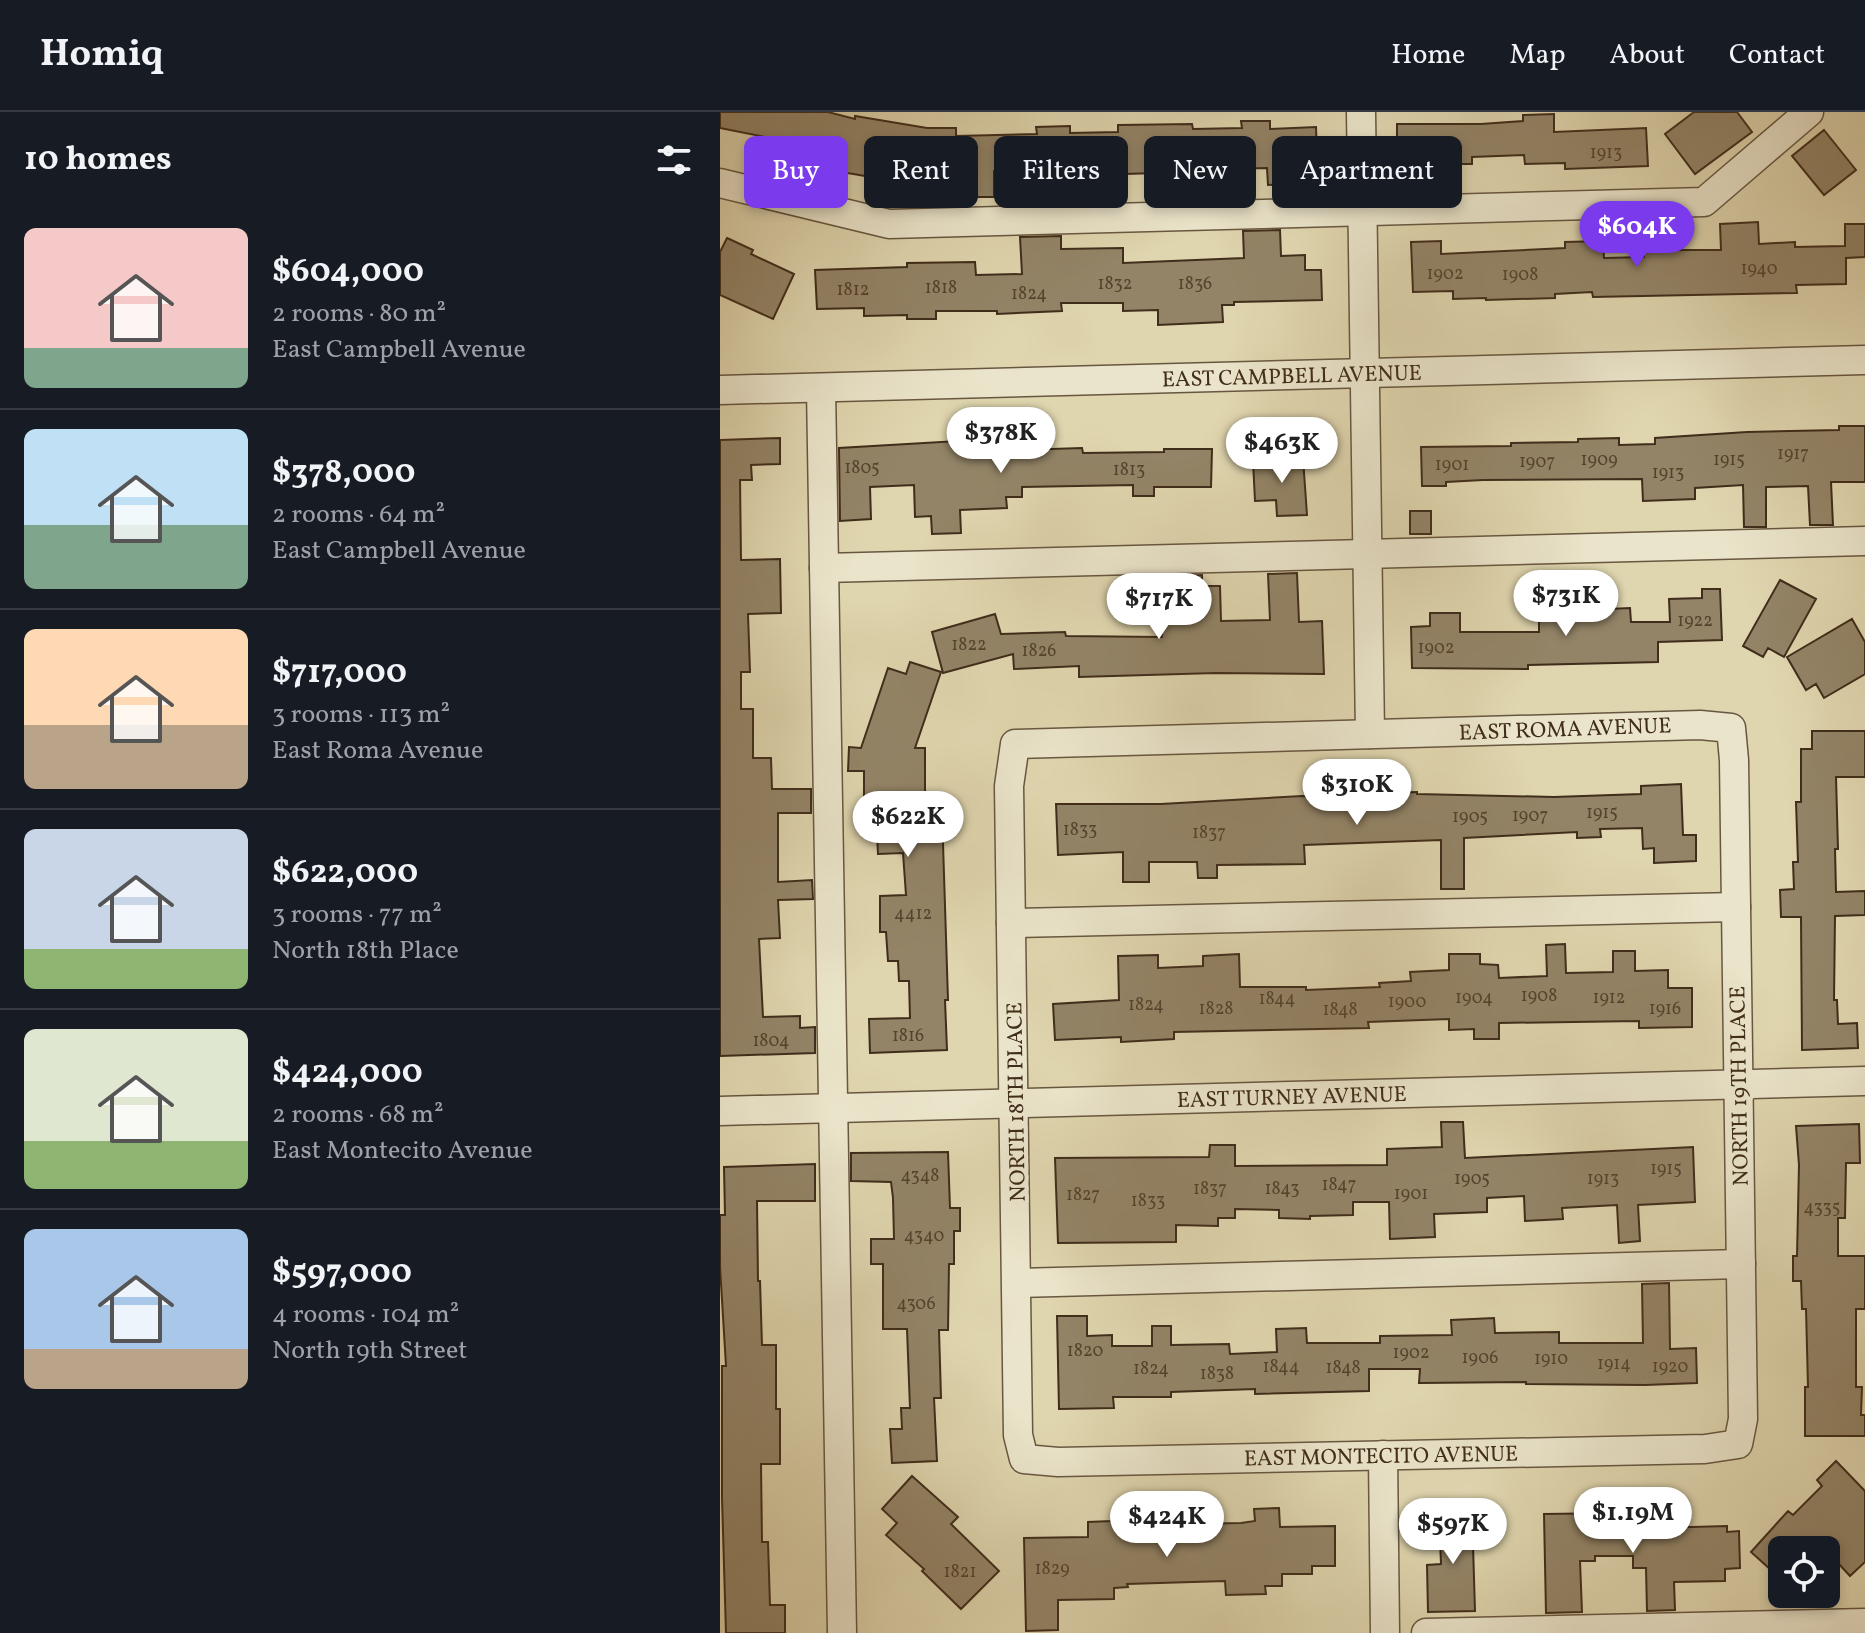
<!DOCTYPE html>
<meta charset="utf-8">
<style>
body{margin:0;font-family:Vollkorn,serif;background:#242831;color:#f1f3f6;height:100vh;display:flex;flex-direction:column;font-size:30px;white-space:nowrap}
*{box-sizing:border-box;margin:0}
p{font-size:26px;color:#9ea1a6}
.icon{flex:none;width:44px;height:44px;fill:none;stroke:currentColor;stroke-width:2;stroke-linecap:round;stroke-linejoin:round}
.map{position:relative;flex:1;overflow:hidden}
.side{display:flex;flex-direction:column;background:#171b24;width:720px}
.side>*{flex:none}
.hud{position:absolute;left:24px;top:24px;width:760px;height:72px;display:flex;gap:16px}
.controls{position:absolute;left:1048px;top:1424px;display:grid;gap:16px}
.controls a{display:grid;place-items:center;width:72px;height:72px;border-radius:12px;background:#171b24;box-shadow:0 4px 12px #0003;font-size:40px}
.price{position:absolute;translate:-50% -68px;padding:0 18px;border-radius:28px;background:#fff;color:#222;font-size:26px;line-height:52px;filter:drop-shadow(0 2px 4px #0008)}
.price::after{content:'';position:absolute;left:50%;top:48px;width:24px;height:18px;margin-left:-12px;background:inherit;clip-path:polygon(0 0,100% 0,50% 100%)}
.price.current{background:#7c3aed;color:#fff}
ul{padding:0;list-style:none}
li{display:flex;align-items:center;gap:24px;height:200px;padding:0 24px}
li+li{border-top:2px solid #363941}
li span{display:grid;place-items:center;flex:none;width:224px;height:160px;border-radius:12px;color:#555}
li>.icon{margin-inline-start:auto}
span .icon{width:96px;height:96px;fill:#fffc;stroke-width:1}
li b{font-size:34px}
h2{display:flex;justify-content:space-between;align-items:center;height:96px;padding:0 24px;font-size:34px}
.chip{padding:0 28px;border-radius:12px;background:#171b24;box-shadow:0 4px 12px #0003;font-size:28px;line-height:72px}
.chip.current{background:#7c3aed;color:#fff}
header{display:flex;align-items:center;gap:48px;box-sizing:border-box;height:112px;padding:0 40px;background:#171b24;border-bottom:2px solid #363941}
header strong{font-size:38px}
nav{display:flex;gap:44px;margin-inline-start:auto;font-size:28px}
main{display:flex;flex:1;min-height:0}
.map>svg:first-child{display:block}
</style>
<header>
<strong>Homiq</strong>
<nav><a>Home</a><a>Map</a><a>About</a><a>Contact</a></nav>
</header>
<main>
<section class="side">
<h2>10 homes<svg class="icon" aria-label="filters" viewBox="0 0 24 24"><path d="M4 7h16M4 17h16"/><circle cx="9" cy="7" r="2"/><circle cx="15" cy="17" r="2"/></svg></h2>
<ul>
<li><span style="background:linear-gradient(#f6c9c9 75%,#7fa58c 0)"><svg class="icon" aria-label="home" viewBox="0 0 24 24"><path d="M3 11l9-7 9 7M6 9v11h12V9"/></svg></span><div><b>$604,000</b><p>2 rooms · 80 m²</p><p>East Campbell Avenue</p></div></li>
<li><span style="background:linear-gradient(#bfe0f5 60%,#7fa58c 0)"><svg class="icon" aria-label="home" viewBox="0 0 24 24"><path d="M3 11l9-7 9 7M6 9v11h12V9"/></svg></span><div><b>$378,000</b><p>2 rooms · 64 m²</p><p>East Campbell Avenue</p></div></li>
<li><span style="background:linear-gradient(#ffd9b3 60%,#b9a48a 0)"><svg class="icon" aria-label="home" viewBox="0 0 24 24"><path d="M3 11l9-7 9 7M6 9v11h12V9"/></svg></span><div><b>$717,000</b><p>3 rooms · 113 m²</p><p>East Roma Avenue</p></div></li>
<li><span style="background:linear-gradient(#c9d6e8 75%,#8fb573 0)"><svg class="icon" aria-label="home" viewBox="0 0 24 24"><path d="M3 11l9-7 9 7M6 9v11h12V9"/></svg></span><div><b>$622,000</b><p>3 rooms · 77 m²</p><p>North 18th Place</p></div></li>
<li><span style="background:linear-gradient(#dfe7d0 70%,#8fb573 0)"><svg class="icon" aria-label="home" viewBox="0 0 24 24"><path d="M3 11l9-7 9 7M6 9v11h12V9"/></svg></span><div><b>$424,000</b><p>2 rooms · 68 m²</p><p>East Montecito Avenue</p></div></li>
<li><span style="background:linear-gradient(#a9c7e8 75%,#b9a48a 0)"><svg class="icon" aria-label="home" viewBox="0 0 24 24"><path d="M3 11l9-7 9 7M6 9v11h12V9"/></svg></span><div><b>$597,000</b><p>4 rooms · 104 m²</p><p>North 19th Street</p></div></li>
</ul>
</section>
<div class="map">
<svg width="1145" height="1521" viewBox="0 0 1145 1521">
<rect width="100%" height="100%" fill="#dfd5ae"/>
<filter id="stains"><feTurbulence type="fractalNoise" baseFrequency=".0025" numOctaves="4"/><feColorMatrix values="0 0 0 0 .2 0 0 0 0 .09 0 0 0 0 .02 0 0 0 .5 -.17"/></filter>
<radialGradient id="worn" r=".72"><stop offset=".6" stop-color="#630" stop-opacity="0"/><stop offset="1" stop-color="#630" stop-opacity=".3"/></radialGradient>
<!-- building -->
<path fill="#938467" stroke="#402d1b" stroke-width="2" d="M0,0H108L135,7V4L207,16H236V24L317,22L316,15L350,14V21L398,20V13L472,12L473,17L522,16L521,9H550V17L596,15L598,71L548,73L547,56L509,57V71L472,72V60L404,62V82L372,83V63L319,65V58L274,59V85H234V64H214L158,56L157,66L127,61V56L71,42L72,34L45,27V25L0,16Z
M974,0H1017L1032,20L975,62L945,22Z
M834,2V20L926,16L928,54L845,57V51L805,52L804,43L752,45V52H728V72H677V12H761L803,9V3Z
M1104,18L1136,58L1104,83L1072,44Z
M1038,110L1039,132L1075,130V135L1125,134V112H1145V145L1126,146V172L1076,173L1077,181L873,185L872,180L835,182V186L766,188V186L733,187V179L693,180L691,130L721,129V142L845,136V130L883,129L884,146L924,145V138H1001L1000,112Z
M560,118L561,144L585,143V158H601L602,188L514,190V193H502L503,210L438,213V198L403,199V191H341L342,199L277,202V199H216V207H187V203L144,204V196L97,197L95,158L187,155V151L255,150L256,163L302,162L300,125L341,124V137L403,136V151L524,146L523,119Z
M7,126L33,138L31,142L74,162L53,207L0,183V140Z
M1119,314H1145V370H1111L1113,413H1090L1088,374L1046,375V415H1024L1023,373L975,376V387L923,389L922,367L763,368L726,370V374H702L701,335L791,334V331L858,330V327L899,326V333L935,332V326L1027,320L1119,318Z
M60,326V352L31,353L32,368H20L21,448L60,447L61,501L28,502L30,560H21V597H33V646H51L52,677H91V701H58V770L92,768L93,787L58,788L60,826L39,827L43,905L80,904V916L95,915V941L0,944V328Z
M238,329L239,337L300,335V338L362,336L363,341L444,340V337H492L491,375H434V384H413V373L302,375V385H286L287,396L240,398L241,421L212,422L211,404L195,405L194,373L150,375L151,407L120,409L119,336Z
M583,346L587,403L557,404L556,388L535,389L533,349Z
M690,399H711V422H690Z
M577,461L579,510L602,509L604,562L496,561L359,565V554L294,557L293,542L223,561L212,520L275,502L281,522L345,520L346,524L442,525L441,489H459L458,464L482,463V474H500L501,509L550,508L548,462Z
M1060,468L1096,487L1064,545L1048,536L1043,545L1023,534Z
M982,477H1000L1002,528L938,530V550L808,553V557L692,556L691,515L710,514V501H740V520H819V500L910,496L911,510H950L949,487L982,486Z
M1132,507L1145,530V562L1104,586L1096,572L1086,578L1067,545Z
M190,550L221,560L195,636H205V700H222L228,888H225L227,938L150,941L149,907L190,906L189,869H179L178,849H168L166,820H160V784L186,783L183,741L158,742L156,700H144V659H128L129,635L141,636L168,556L186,562Z
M1092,619H1145V665H1116L1118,737H1115L1116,780L1145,779V803L1115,804L1114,888H1117L1118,912L1137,911L1138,936L1082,938L1081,805H1061L1060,778L1074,777L1073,750H1078L1076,690H1081V637H1092Z
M961,672L963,723H976V749L934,751V736L923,737L922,716L880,717L881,725L857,726V720L744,726V777H721V728L584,733L585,752L497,753V766H478L477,750H429V770H403V740L338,743L336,692H441L582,684L657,685L656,681L697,680V682L834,685L921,682V674Z
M845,832L846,861L893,860V839H915V859L948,858V876H972V915L919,916V909L779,911V927H754V917L729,918V907L648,910L649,916L454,920V927L401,930V925L335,928L333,892L399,888L398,844L438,843V856L483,854V844L519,842L520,875H586V878L660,875L659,871L691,869L690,860L729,858V842H760V852L778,853L779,866L827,864L826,833Z
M721,1010H743L745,1046L973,1035L975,1090L918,1093L920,1129L899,1131L897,1093L842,1096L843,1107L805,1109L804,1084L767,1086V1100L714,1102L715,1125L670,1127L669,1090H633V1103L590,1104V1107L559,1106V1098L515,1097V1106H498V1114L456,1113V1130L338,1131L335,1046L489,1045L490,1033H515V1054L667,1053V1037L722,1035Z
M1139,1012L1140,1051H1126L1125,1106H1118V1144H1145V1197H1136V1275H1142L1141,1303H1145V1324H1085V1275H1088L1086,1197H1082L1081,1169H1073V1144H1077L1079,1053L1076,1014Z
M228,1040L230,1096H240V1119H234V1152H229L228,1218H219L221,1286H214L217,1349L172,1351L170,1317H182L181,1296H190L187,1217H163V1152H151V1127H174L173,1086L171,1070L131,1069V1041Z
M95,1052V1089H37L38,1169H40L42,1233H56V1297H60V1352H41L42,1430H48L50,1493H65V1521H6L2,1386V1254H6L0,1155V1103H5L4,1055Z
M949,1171L950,1237L976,1236L977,1271L925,1273L806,1272V1270L699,1271L700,1257H649V1279L535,1282V1277L451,1280V1285H393L394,1296L339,1297L337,1204H367V1224L392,1223V1234H432V1214H451V1233L509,1232L510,1242L557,1240L556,1217L586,1216L587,1231H660V1224L732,1223L731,1208L774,1206L775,1221L839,1220V1231H923L922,1172Z
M1116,1349L1145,1379V1450L1130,1464L1106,1438H1062V1468L1031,1440L1068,1399L1073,1403L1102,1374L1097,1368Z
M192,1364L238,1405L231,1412L279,1459L241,1497L202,1459L204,1457L166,1423L177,1411L162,1397Z
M559,1396L560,1415L615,1414V1454H592V1462H562V1474H545L546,1482L506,1483L505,1469L407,1472L408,1475L394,1476V1487L338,1488V1518L306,1519L304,1426L368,1425V1410L392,1409V1401L419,1400L420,1413L521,1411L535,1409L534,1397Z
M752,1400L755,1499L708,1500L707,1453L721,1452L719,1401Z
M895,1401H934L935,1416L1007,1414V1420L1019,1419L1020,1456L1005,1457V1469L954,1470L955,1498L927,1499L926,1456H913V1444H875V1449H860L862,1500L826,1501L824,1402Z"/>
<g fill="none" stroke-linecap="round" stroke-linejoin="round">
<!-- minor casing -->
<g stroke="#685740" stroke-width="31">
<g id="minor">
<path d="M641,0L650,622"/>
<path d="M0,71L169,112L984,90L1089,0"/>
<path d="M101,276L122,1521"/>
<path id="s1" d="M0,278L1145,248"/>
<path d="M104,456L1145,429"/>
<path d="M980,613L1011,616L1014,648L1023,1307L1018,1332L985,1337L338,1350L304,1347L298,1323L289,674L295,632Z"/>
<path d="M291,811L1016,795"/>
<path id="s2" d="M0,999L1145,969"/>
<path d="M298,1171L1021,1152"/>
<path d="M663,1343L665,1521"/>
<path d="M706,1521L1145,1511"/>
</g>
</g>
<!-- minor -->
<use href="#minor" stroke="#eae4ca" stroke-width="28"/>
</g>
<g text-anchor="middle" stroke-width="8" stroke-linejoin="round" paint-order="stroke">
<!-- number labels -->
<g font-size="18" fill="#55432e">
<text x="886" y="46">1913</text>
<text x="1039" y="162">1940</text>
<text x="725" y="167">1902</text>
<text x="800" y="168">1908</text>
<text x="395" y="177">1832</text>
<text x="475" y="177">1836</text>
<text x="221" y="181">1818</text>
<text x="133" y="183">1812</text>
<text x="309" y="187">1824</text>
<text x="1073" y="347">1917</text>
<text x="879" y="353">1909</text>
<text x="1009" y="353">1915</text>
<text x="817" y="355">1907</text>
<text x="732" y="358">1901</text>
<text x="142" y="361">1805</text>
<text x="409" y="363">1813</text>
<text x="948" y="366">1913</text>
<text x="975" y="514">1922</text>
<text x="249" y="538">1822</text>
<text x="716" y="541">1902</text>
<text x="319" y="544">1826</text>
<text x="882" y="706">1915</text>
<text x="810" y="709">1907</text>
<text x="750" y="710">1905</text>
<text x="360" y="723">1833</text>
<text x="489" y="726">1837</text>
<text x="193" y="807">4412</text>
<text x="819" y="889">1908</text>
<text x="754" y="891">1904</text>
<text x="889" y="891">1912</text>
<text x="557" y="892">1844</text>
<text x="687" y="895">1900</text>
<text x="426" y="898">1824</text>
<text x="496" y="902">1828</text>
<text x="945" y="902">1916</text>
<text x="620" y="903">1848</text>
<text x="188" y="929">1816</text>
<text x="51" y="934">1804</text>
<text x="946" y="1062">1915</text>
<text x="200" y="1069">4348</text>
<text x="752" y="1072">1905</text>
<text x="883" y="1072">1913</text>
<text x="619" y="1078">1847</text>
<text x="490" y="1082">1837</text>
<text x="562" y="1082">1843</text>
<text x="691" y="1087">1901</text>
<text x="363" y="1088">1827</text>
<text x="428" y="1094">1833</text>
<text x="1102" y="1101">4335</text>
<text x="204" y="1129">4340</text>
<text x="196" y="1197">4306</text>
<text x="365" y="1244">1820</text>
<text x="691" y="1246">1902</text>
<text x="760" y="1251">1906</text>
<text x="831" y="1252">1910</text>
<text x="894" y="1257">1914</text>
<text x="561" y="1260">1844</text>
<text x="950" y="1260">1920</text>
<text x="623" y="1261">1848</text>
<text x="431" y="1262">1824</text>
<text x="497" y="1267">1838</text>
<text x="332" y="1462">1829</text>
<text x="240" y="1465">1821</text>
</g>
<!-- street labels -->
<g font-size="22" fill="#402d1b" stroke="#eae4ca">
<text dy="8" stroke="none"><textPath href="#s1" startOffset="572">EAST CAMPBELL AVENUE</textPath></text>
<text transform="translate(845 616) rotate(-2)" y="8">EAST ROMA AVENUE</text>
<text transform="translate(1018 974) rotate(-91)" y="8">NORTH 19TH PLACE</text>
<text dy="8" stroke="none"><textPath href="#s2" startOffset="572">EAST TURNEY AVENUE</textPath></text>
<text transform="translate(295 990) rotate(-91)" y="8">NORTH 18TH PLACE</text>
<text transform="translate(661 1343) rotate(-1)" y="8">EAST MONTECITO AVENUE</text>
</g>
</g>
<rect width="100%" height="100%" filter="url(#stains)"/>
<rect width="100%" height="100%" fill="url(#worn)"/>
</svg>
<div class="controls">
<a><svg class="icon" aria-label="locate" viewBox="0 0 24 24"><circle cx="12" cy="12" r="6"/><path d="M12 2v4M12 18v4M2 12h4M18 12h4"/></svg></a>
</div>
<b class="price current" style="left:917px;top:157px">$604K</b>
<b class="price" style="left:281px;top:363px">$378K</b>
<b class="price" style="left:562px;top:373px">$463K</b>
<b class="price" style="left:846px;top:526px">$731K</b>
<b class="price" style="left:439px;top:529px">$717K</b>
<b class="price" style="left:637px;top:715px">$310K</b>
<b class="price" style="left:188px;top:747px">$622K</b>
<b class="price" style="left:913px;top:1443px">$1.19M</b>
<b class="price" style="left:447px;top:1447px">$424K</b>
<b class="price" style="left:733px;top:1454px">$597K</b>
<div class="hud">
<a class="chip current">Buy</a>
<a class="chip">Rent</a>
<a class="chip">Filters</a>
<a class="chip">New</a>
<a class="chip">Apartment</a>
</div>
</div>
</main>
